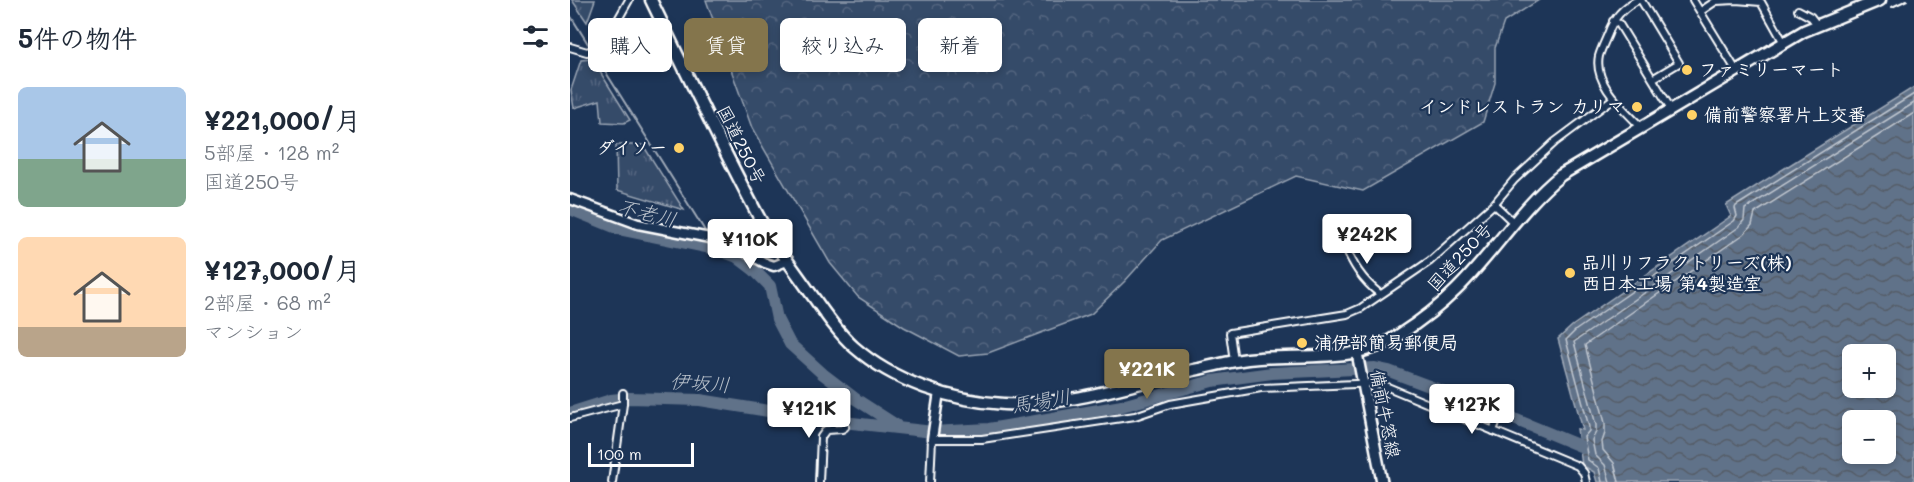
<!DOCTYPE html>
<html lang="ja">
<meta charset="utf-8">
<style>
body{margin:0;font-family:Mali,"Klee One",sans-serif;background:#f6f6f7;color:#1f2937;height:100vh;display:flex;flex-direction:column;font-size:22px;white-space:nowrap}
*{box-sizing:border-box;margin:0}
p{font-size:20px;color:#747a83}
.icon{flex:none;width:33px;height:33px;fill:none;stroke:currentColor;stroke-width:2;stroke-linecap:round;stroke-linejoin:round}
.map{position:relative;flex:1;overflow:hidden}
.panel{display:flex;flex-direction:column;background:#fff;width:570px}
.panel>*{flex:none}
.hud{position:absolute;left:18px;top:18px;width:570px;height:54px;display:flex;gap:12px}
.fabs{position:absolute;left:1272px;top:344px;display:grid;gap:12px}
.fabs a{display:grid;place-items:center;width:54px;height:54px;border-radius:9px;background:#fff;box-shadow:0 3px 9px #0003;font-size:30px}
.scale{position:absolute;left:18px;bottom:15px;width:106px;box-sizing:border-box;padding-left:6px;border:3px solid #fff;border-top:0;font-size:16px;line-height:21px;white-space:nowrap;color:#fff;-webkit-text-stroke:4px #1d3557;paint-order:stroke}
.price{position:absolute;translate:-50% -51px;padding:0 14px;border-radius:6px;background:#fff;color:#222;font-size:20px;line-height:39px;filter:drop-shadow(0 2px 3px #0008)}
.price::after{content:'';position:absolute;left:50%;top:36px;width:18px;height:14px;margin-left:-9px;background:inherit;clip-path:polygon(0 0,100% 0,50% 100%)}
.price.current{background:#84754c;color:#fff}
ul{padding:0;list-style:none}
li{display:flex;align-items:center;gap:18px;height:150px;padding:0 18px}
li span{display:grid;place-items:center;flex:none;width:168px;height:120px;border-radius:9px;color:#555}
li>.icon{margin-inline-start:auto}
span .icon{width:72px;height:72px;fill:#fffc;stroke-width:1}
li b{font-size:26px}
h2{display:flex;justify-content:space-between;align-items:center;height:72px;padding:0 18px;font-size:26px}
.tag{padding:0 21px;border-radius:9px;background:#fff;box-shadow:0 3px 9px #0003;font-size:21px;line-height:54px}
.tag.current{background:#84754c;color:#fff}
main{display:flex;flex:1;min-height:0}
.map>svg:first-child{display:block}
</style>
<main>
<section class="panel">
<h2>5件の物件<svg class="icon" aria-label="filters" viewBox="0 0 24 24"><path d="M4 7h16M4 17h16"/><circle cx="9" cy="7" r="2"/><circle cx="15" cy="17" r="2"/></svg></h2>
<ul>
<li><span style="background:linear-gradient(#a9c7e8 60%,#7fa58c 0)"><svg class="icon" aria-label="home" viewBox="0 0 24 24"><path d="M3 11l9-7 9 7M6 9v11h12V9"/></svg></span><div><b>¥221,000/月</b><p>5部屋 · 128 m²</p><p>国道250号</p></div></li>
<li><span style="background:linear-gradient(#ffd9b3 75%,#b9a48a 0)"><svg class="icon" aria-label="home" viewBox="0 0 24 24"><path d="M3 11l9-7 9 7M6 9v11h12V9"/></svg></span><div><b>¥127,000/月</b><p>2部屋 · 68 m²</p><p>マンション</p></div></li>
</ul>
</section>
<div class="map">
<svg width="1344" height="482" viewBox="0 0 1344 482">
<defs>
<pattern id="grass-tufts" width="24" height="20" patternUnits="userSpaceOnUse" patternTransform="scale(1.5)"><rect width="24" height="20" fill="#364b69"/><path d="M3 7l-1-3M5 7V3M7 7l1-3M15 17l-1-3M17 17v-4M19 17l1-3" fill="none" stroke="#546680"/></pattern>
<pattern id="forest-crowns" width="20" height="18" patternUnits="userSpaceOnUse" patternTransform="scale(1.5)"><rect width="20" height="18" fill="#364b69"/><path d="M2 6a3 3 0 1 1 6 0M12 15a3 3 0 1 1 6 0" fill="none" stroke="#546680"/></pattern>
<pattern id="water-waves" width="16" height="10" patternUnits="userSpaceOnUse" patternTransform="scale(1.5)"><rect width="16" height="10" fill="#617289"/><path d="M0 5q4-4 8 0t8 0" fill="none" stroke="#555d67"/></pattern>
</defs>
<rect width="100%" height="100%" fill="#1d3557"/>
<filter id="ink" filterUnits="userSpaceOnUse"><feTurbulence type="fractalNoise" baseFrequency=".0167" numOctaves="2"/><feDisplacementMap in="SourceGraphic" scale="12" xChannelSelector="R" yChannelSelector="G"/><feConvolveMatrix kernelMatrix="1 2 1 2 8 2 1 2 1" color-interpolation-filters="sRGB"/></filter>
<g filter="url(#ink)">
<!-- grass -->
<path fill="url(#grass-tufts)" stroke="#9aa5b4" stroke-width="1.5" d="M2,0H25L17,22Z
M22,59L60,120L54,123L32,122L30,100L4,108L1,90L11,60Z
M46,145H73L114,210L47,190Z"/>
<!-- forest -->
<path fill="url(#forest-crowns)" stroke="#9aa5b4" stroke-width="1.5" d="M136,0H969L934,22L925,48V83L913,122L793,191L726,176L592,240L555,281L521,314L418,353L389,356L334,327L288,297L260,263L182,128Z"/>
<!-- water -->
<path fill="url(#water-waves)" stroke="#a0aab8" stroke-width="1.5" fill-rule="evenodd" d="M1344,87V482H1027L1024,472L1012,465L1007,429L1013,430L988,339L1002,326L1161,216L1156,205ZM1282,354H1316V387H1282ZM1282,420H1316V453H1282Z"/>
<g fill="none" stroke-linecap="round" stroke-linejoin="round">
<!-- shore -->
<path stroke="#c0c7d0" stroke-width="1.5" d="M1032,482L1029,468L1018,460L1014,437L1019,431V427L996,340L1006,330L1164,221L1167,216L1165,208L1166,206L1344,94
M1040,482L1035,465L1025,455L1022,440L1026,432V425L1004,342L1169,227L1174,220L1175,209L1344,103
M1049,482L1044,463L1033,450L1032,442L1035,433V423L1015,345L1174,234L1182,225L1185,213L1344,113"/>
<!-- stream -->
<path stroke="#a0aab8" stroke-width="2" d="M0,15L137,234
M141,242L146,249"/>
<!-- river -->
<path stroke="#617289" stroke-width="12" d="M0,209L49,229L146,249L167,257L184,270L200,286L207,319L220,344L253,374L287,400L326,425
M0,413L41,400L59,398L130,400L255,420L363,432L419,429L552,406L642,381L702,373L805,368L819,371L915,407L1010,446"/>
<!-- street casing -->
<g stroke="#fff" stroke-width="10">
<path id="street" d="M1068,0C1053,7 1043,19 1038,34C1035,41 1031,49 1029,56C1023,84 1054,109 1071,127
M1071,0L1109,63L1084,78
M1123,0L1166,70
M1228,10L1241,17L1248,26
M1131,11L1146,1L1166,0L1191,2L1214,43
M1043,21L1049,24L1101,109
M0,47L17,52L33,46L59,0
M924,204L943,222
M774,243C782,264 792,280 810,294
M664,361L660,333L777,314L791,308L860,261L924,204L944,180L985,142L1044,98
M0,418L53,404
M262,425L264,415
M923,431L934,400
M42,482L53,404V393
M249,482L251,437L256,430L272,429L275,427
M360,482L362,439H412L565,416L600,404L691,388L808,383L1008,466L1014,473L1016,482"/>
</g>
<!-- secondary casing -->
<g stroke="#fff" stroke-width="13">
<path id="secondary" d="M0,199L68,224L155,241L195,263L204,266L217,261
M362,439L369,392"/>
</g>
<!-- primary casing -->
<g stroke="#fff" stroke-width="14">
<path id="primary" d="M787,353L812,482"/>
</g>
<!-- highway casing -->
<g stroke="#fff" stroke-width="15">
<path id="highway" d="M81,0C117,74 152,149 191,221C205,245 223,268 239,291C253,310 266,331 284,347C324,382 382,401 434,404C501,407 565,382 629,369C649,364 669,359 689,358C735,354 789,363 829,335C849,322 869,307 886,290C923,254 950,208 991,175L1234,31L1310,0"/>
</g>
<!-- street -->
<use href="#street" stroke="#1d3557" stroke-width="6"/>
<!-- secondary -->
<use href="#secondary" stroke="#1d3557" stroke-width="8"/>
<!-- primary -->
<use href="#primary" stroke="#1d3557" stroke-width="9"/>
<!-- highway -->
<use href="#highway" stroke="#1d3557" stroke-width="10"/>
<!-- rail -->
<path stroke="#fff" stroke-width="2" d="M1322,7L1337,0"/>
</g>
</g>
<!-- markers -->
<g fill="#ffd166" stroke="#1d3557" stroke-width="2">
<circle cx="1117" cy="70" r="6"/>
<circle cx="1067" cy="107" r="6"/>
<circle cx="1122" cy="115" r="6"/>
<circle cx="109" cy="148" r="6"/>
<circle cx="1000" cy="273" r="6"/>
<circle cx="732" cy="343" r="6"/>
</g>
<g text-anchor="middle" stroke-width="4.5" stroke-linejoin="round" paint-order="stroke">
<!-- poi labels -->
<g font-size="18" font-weight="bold" fill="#fff" stroke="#1d3557" text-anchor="start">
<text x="1129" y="76">ファミリーマート</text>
<text x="1055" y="113" text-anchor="end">インドレストラン カリマ</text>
<text x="1134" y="121">備前警察署片上交番</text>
<text x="97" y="154" text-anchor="end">ダイソー</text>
<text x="1012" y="269">品川リフラクトリーズ(株)<tspan x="1012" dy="21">西日本工場 第4製造室</tspan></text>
<text x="744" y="349">浦伊部簡易郵便局</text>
</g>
<!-- street labels -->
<g font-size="18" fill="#fff" stroke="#1d3557">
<text transform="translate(171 145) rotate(63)" y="6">国道250号</text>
<text transform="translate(890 257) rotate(-47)" y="6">国道250号</text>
<text transform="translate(815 414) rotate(79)" y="6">備前牛窓線</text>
</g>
<!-- water labels -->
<g font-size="20" font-style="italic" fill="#b8c0ca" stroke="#1d3557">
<text transform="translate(77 213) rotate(14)" y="7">不老川</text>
<text transform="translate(130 383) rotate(4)" y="7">伊坂川</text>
<text transform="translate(471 401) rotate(-10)" y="7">馬場川</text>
</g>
</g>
</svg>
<div class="fabs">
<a>+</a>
<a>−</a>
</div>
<div class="scale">100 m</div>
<b class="price" style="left:797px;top:265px">¥242K</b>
<b class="price" style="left:180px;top:270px">¥110K</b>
<b class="price current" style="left:577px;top:400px">¥221K</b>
<b class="price" style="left:902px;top:435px">¥127K</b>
<b class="price" style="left:239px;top:439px">¥121K</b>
<div class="hud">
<a class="tag">購入</a>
<a class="tag current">賃貸</a>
<a class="tag">絞り込み</a>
<a class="tag">新着</a>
</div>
</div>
</main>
